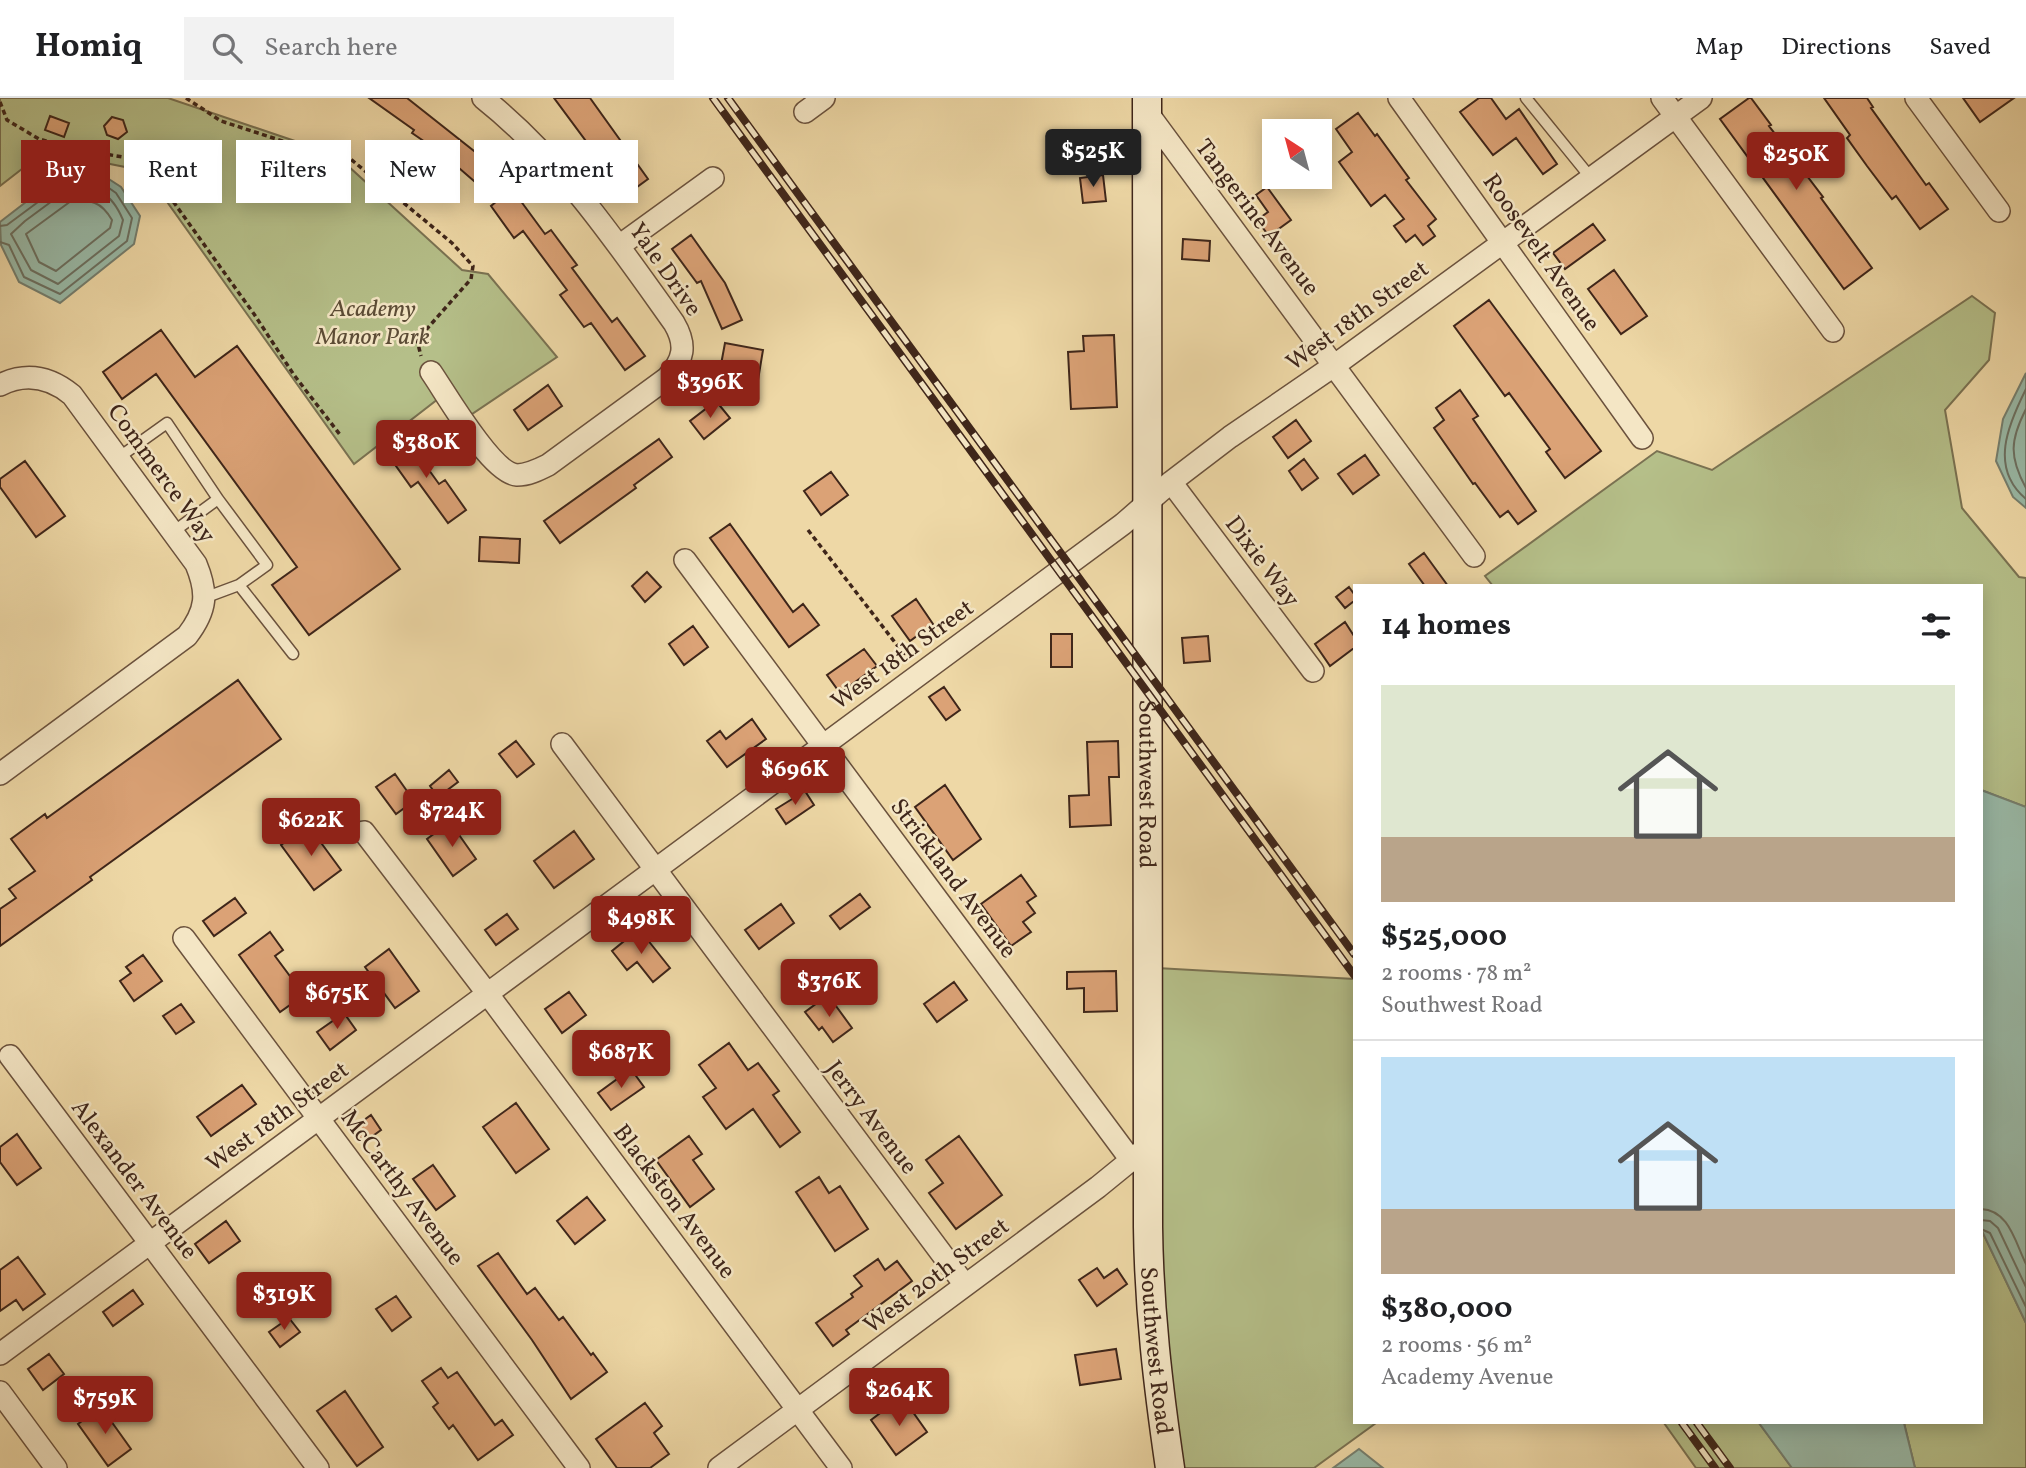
<!DOCTYPE html>
<meta charset="utf-8">
<style>
body{margin:0;font-family:Vollkorn,serif;background:#f2f2f2;color:#202124;height:100vh;display:flex;flex-direction:column;font-size:26px;white-space:nowrap}
*{box-sizing:border-box;margin:0}
p{font-size:23px;color:#757577}
.icon{flex:none;width:38px;height:38px;fill:none;stroke:currentColor;stroke-width:2;stroke-linecap:round;stroke-linejoin:round}
.map{position:relative;flex:1;overflow:hidden}
.details{position:absolute;left:1353px;top:486px;width:630px;height:840px;display:flex;flex-direction:column;background:#fff;border-radius:0px;box-shadow:0 4px 18px #0003}
.details>*{flex:none}
.banner{position:absolute;left:21px;top:42px;width:665px;height:63px;display:flex;gap:14px}
.needle{width:46px;rotate:324deg}
.fabs{position:absolute;left:1262px;top:21px;display:grid;gap:14px}
.fabs a{display:grid;place-items:center;width:70px;height:70px;border-radius:0px;background:#fff;box-shadow:0 4px 18px #0003;font-size:35px}
.price{position:absolute;translate:-50% -60px;padding:0 16px;border-radius:7px;background:#8f2418;color:#fff;font-size:23px;line-height:46px;filter:drop-shadow(0 2px 4px #0008)}
.price::after{content:'';position:absolute;left:50%;top:42px;width:21px;height:16px;margin-left:-10px;background:inherit;clip-path:polygon(0 0,100% 0,50% 100%)}
.price.current{background:#222;color:#fff}
ul{padding:0;list-style:none}
li{display:grid;align-content:center;gap:14px;height:371px;padding:0 28px}
li+li{border-top:2px solid #e0e0e0}
li span{display:grid;place-items:center;height:217px;border-radius:0px;color:#555}
li>.icon{margin-inline-start:auto}
span .icon{width:126px;height:126px;fill:#fffc;stroke-width:1}
li b{font-size:30px}
h2{display:flex;justify-content:space-between;align-items:center;height:84px;padding:0 28px;font-size:30px}
.tag{padding:0 24px;border-radius:0px;background:#fff;box-shadow:0 4px 18px #0003;font-size:24px;line-height:63px}
.tag.current{background:#8f2418;color:#fff}
header{display:flex;align-items:center;gap:42px;box-sizing:border-box;height:98px;padding:0 35px;background:#fff;border-bottom:2px solid #e0e0e0}
header strong{font-size:33px}
nav{display:flex;gap:38px;margin-inline-start:auto;font-size:24px}
.search{width:490px;height:63px;background:#f2f2f2;display:flex;align-items:center;gap:18px;box-sizing:border-box;padding:0 24px;border-radius:0px;color:#757577;font-size:26px}
.map>svg:first-child{display:block}
</style>
<header>
<strong>Homiq</strong>
<div class="search"><svg class="icon" aria-label="search" viewBox="0 0 24 24"><circle cx="10" cy="10" r="6"/><path d="M15 15l6 6"/></svg>Search here</div>
<nav><a>Map</a><a>Directions</a><a>Saved</a></nav>
</header>
<div class="map">
<svg width="2026" height="1370" viewBox="0 0 2026 1370">
<rect width="100%" height="100%" fill="#eed8a6"/>
<filter id="stains"><feTurbulence type="fractalNoise" baseFrequency=".00286" numOctaves="4"/><feColorMatrix values="0 0 0 0 .2 0 0 0 0 .09 0 0 0 0 .02 0 0 0 .5 -.17"/></filter>
<radialGradient id="worn" r=".72"><stop offset=".6" stop-color="#630" stop-opacity="0"/><stop offset="1" stop-color="#630" stop-opacity=".3"/></radialGradient>
<!-- green -->
<path fill="#b5bf89" stroke="#7a7252" stroke-width="2" d="M0,0H168L336,57L462,172L488,176L557,259L469,318L451,291L354,366L145,73L45,53L0,88Z
M1972,198L1995,215L1989,262L1945,312L1962,410L2019,479L2026,480V709L1981,692V488H1493L1485,478L1657,353L1712,372Z
M1157,870L1354,881V1325H1376L1314,1370H1180L1159,1204Z
M1981,1131L2026,1225V1370H1915L1904,1325H1981Z
M1664,1325H1759L1792,1370H1696Z"/>
<!-- water -->
<path fill="#99baa8" stroke="#757f6f" stroke-width="2" d="M101,76L121,89L140,118L134,146L60,205L19,184L1,147L0,124L61,77Z
M2026,275V410L2013,399L1996,363L2003,321Z
M1981,692L2026,709V1225L1981,1131Z
M1759,1325H1904L1915,1370H1792Z
M1359,1351L1383,1370H1333Z"/>
<g fill="none" stroke-linecap="round" stroke-linejoin="round">
<!-- shore -->
<path stroke="#6c7061" stroke-width="2" d="M67,92C97,91 110,91 123,122L119,138L58,186L31,172L11,136L25,123Z
M71,103C91,102 101,103 112,122L110,130L56,173L39,164L26,136Z
M0,128L7,127L65,84L99,83L116,95L132,120L127,143L60,196L24,179L9,147L0,144
M2026,291C2008,327 1989,370 2026,401
M2026,311C2010,342 2009,359 2026,390
M1981,1111C2009,1112 2015,1144 2026,1166
M1981,1122L1990,1123L1998,1130L2026,1189
M1981,1131L1990,1135L2026,1209"/>
</g>
<!-- building -->
<path fill="#dba276" stroke="#3f261a" stroke-width="2" d="M369,0H407L498,72L545,136L551,132L577,167L572,170L612,224L617,220L645,258L625,272L591,225L584,229L560,197L567,192L523,133L514,140L491,108L497,103L444,57L412,35L414,32Z
M554,0H590L648,81L626,97Z
M1479,0H1491L1506,21L1519,11L1557,66L1543,76L1516,40L1493,57L1460,14Z
M1749,0H1751L1771,27L1769,28L1823,99L1821,100L1872,170L1844,191L1720,21Z
M1824,0H1867L1873,9L1871,10L1926,87L1929,85L1948,111L1920,131L1896,98L1892,101L1867,68L1847,40L1850,37Z
M1963,0H2014L1980,24Z
M1358,15L1375,38L1377,36L1409,80L1406,82L1436,121L1428,128L1435,138L1423,147L1415,137L1406,144L1394,128L1404,121L1385,97L1371,108L1339,64L1352,54L1336,31Z
M50,18L69,25L64,39L45,32Z
M112,19L123,22L127,34L118,41L107,37L104,28Z
M1103,77L1106,103L1083,105L1080,80Z
M1267,89L1291,122L1269,138L1257,122L1268,114L1256,97Z
M1593,126L1605,142L1565,171L1553,155Z
M691,137L725,185L742,222L722,231L701,183L697,185L672,151Z
M1183,141L1210,143L1209,163L1182,161Z
M1614,172L1647,218L1621,236L1588,191Z
M1489,202L1601,353L1565,380L1546,354L1550,351L1509,295L1505,298L1454,228Z
M161,232L195,279L237,248L400,471L309,537L272,487L297,469L156,276L122,301L103,274Z
M1114,237L1117,309L1071,311L1068,254L1084,253L1083,238Z
M725,245L763,252L758,282L748,280L746,293L717,288Z
M548,287L562,308L528,332L514,312Z
M1460,292L1478,318L1473,321L1536,413L1518,426L1508,413L1500,419L1475,385L1473,386L1434,330L1444,322L1436,310Z
M716,303L730,320L704,341L690,323Z
M1296,322L1311,343L1288,360L1273,339Z
M406,340L439,386L445,382L466,412L448,425L418,384L411,389L386,354Z
M659,341L672,359L634,387L636,390L560,445L544,423Z
M1365,357L1379,377L1353,396L1338,376Z
M1304,361L1318,380L1302,392L1289,373Z
M25,363L65,418L36,439L0,389V381Z
M831,374L848,397L821,417L804,393Z
M730,426L793,514L803,506L819,527L789,549L710,440Z
M480,439L520,441L519,465L479,463Z
M1424,455L1448,488H1425L1409,466Z
M647,474L661,489L645,504L632,488Z
M1349,489L1354,496V503L1345,510L1336,499Z
M916,501L933,526L910,543L892,518Z
M1345,524L1354,538V550L1330,568L1315,546Z
M693,528L708,549L684,567L669,546Z
M1051,536H1072V569H1051Z
M1208,538L1210,563L1184,565L1182,540Z
M864,551L877,568L840,595L827,577Z
M238,582L281,641L90,779L92,782L0,848V811L16,800L9,791L35,773L11,741L45,716L47,720Z
M944,589L960,612L946,622L929,599Z
M752,621L766,641L727,669L707,643L720,633L726,641Z
M516,643L534,666L517,679L499,656Z
M1118,643L1119,679H1109L1111,727L1070,729L1069,698L1089,697L1087,644Z
M449,672L458,684L438,699L430,688Z
M395,676L414,703L396,716L376,689Z
M945,687L981,741L953,762L915,709Z
M805,693L814,707L786,726L776,711Z
M450,724L476,761L453,778L427,741Z
M308,727L341,772L314,792L281,747Z
M574,733L594,761L554,790L534,763Z
M1021,777L1036,798L1027,804L1035,815L1023,824L1031,834L1011,848L981,806Z
M860,796L870,809L840,831L830,818Z
M235,800L246,815L214,838L203,823Z
M781,806L794,825L759,851L745,832Z
M507,816L518,831L496,847L485,832Z
M639,831L670,870L653,884L637,864L627,872L612,853Z
M270,834L283,852L275,858L304,897L280,914L239,857Z
M389,851L419,893L395,910L365,869Z
M143,857L162,883L134,903L120,883L131,875L126,869Z
M1116,873L1117,913L1084,914V890L1067,891V874Z
M954,884L967,902L937,924L924,906Z
M569,894L586,917L562,935L545,911Z
M828,897L852,930L833,944L822,929L819,932L805,914Z
M181,906L194,924L176,936L163,918Z
M344,915L356,932L330,952L317,934Z
M729,945L748,972L758,965L779,993L773,997L800,1034L780,1049L753,1011L726,1031L703,999L716,990L699,967Z
M631,971L644,989L611,1012L598,995Z
M242,987L256,1006L211,1038L197,1019Z
M516,1005L549,1051L516,1075L483,1029Z
M371,1017L381,1032L363,1045L353,1030Z
M17,1036L41,1070L17,1087L0,1064V1049Z
M689,1038L702,1056L693,1062L714,1091L690,1109L656,1062Z
M959,1038L1002,1097L956,1131L929,1095L943,1085L926,1062Z
M433,1067L455,1098L436,1112L413,1081Z
M819,1079L829,1095L840,1088L868,1131L835,1153L796,1094Z
M587,1099L605,1122L575,1146L557,1123Z
M226,1123L240,1143L209,1165L195,1146Z
M498,1155L527,1196L535,1190L559,1222L563,1219L591,1257L593,1255L607,1274L571,1301L532,1242L478,1168Z
M18,1159L45,1196L23,1212L16,1202L0,1213V1172Z
M878,1161L885,1172L897,1163L912,1183L846,1232L849,1236L833,1248L816,1225L853,1199L851,1196L862,1188L854,1178Z
M1097,1170L1104,1180L1117,1171L1127,1186L1097,1208L1079,1182Z
M133,1192L143,1206L113,1228L103,1214Z
M396,1198L411,1219L392,1233L376,1211Z
M289,1220L300,1234L280,1249L269,1234Z
M1116,1251L1121,1281L1080,1287L1075,1257Z
M49,1256L64,1276L43,1292L28,1271Z
M441,1270L448,1280L457,1274L495,1327L502,1322L513,1337L478,1362L453,1327L449,1331L433,1309L438,1305L422,1283Z
M345,1293L383,1349L357,1368L317,1313Z
M645,1305L662,1328L654,1335L669,1356L650,1370H617L596,1341Z
M891,1307L899,1318L910,1310L927,1334L896,1357L871,1322Z
M101,1309L131,1351L108,1368L78,1326Z"/>
<g fill="none" stroke-linecap="round" stroke-linejoin="round">
<!-- lane casing -->
<g stroke="#6b523d" stroke-width="13">
<path id="lane" d="M1526,0L1591,80
M118,360L167,325L218,401L267,467L239,487L204,500
M173,434L218,401
M239,487L293,556"/>
</g>
<!-- street casing -->
<g stroke="#6b523d" stroke-width="24">
<path id="street" d="M1399,0L1642,340
M1662,0L1833,233
M1916,0L1999,113
M805,14L824,0
M1147,14L1474,458
M619,148L713,80
M431,274C447,297 491,375 517,377C528,377 538,372 548,367L667,280C684,262 687,247 674,225C617,145 561,62 483,0
M0,287C26,274 50,279 72,297L196,466C208,495 207,512 187,538L0,676
M1171,384L1313,573
M685,462L1131,1062
M562,646L965,1187
M364,734L487,895L841,1370
M184,840L579,1370
M10,958L318,1370
M0,1256C373,977 747,700 1123,426L1171,384L1230,339L1335,267L1701,0
M0,1294L56,1370
M719,1370L1098,1089L1141,1054"/>
</g>
<!-- secondary casing -->
<g stroke="#3f261a" stroke-width="31">
<g id="secondary">
<path id="s1" d="M1147,0L1148,1129C1149,1211 1158,1288 1170,1370"/>
</g>
</g>
<!-- path -->
<path stroke="#3f261a" stroke-width="3.5" stroke-dasharray="5 3.5" stroke-linecap="butt" d="M186,0L221,23L307,51L347,58L452,145L473,168L471,181L417,242L421,258
M0,4L7,22L39,41L76,51L134,61L152,74L254,216L294,277L341,338
M808,432L907,560"/>
<!-- lane -->
<use href="#lane" stroke="#f4e6c5" stroke-width="10"/>
<!-- street -->
<use href="#street" stroke="#f4e6c5" stroke-width="21"/>
<!-- secondary -->
<use href="#secondary" stroke="#f4e6c5" stroke-width="28"/>
<!-- rail casing -->
<g stroke="#3f261a" stroke-width="8">
<path id="rail" d="M713,0L1354,877
M728,0L1354,856
M1682,1325L1715,1370
M1697,1325L1730,1370"/>
</g>
<!-- rail -->
<use href="#rail" stroke="#f4e6c5" stroke-width="5" stroke-dasharray="16" stroke-linecap="butt"/>
</g>
<g text-anchor="middle" stroke-width="5" stroke-linejoin="round" paint-order="stroke">
<!-- street labels -->
<g font-size="24" fill="#3f261a" stroke="#f4e6c5">
<text transform="translate(1258 119) rotate(53)" y="8">Tangerine Avenue</text>
<text transform="translate(1542 154) rotate(55)" y="8">Roosevelt Avenue</text>
<text transform="translate(666 171) rotate(55)" y="8">Yale Drive</text>
<text transform="translate(1357 217) rotate(-36)" y="8">West 18th Street</text>
<text transform="translate(162 375) rotate(54)" y="8">Commerce Way</text>
<text transform="translate(1263 463) rotate(53)" y="8">Dixie Way</text>
<text transform="translate(902 556) rotate(-36)" y="8">West 18th Street</text>
<text dy="8" stroke="none"><textPath href="#s1" startOffset="686">Southwest Road</textPath></text>
<text transform="translate(954 780) rotate(53)" y="8">Strickland Avenue</text>
<text transform="translate(277 1018) rotate(-36)" y="8">West 18th Street</text>
<text transform="translate(872 1019) rotate(53)" y="8">Jerry Avenue</text>
<text transform="translate(135 1081) rotate(53)" y="8">Alexander Avenue</text>
<text transform="translate(403 1089) rotate(53)" y="8">McCarthy Avenue</text>
<text transform="translate(675 1103) rotate(53)" y="8">Blackston Avenue</text>
<text transform="translate(936 1177) rotate(-37)" y="8">West 20th Street</text>
<text dy="8" stroke="none"><textPath href="#s1" startOffset="1253">Southwest Road</textPath></text>
</g>
<!-- park labels -->
<g font-size="24" font-style="italic" fill="#5c4c36" stroke="#f4e6c5">
<text x="373" y="218">Academy<tspan x="373" dy="28">Manor Park</tspan></text>
</g>
</g>
<rect width="100%" height="100%" filter="url(#stains)"/>
<rect width="100%" height="100%" fill="url(#worn)"/>
</svg>
<div class="fabs">
<a><svg class="needle" viewBox="-14 -14 28 28"><path d="M0-13l5 13h-10z" fill="#e53935"/><path d="M0 13l5-13h-10z" fill="#757577"/></svg></a>
</div>
<b class="price current" style="left:1093px;top:91px">$525K</b>
<b class="price" style="left:1796px;top:94px">$250K</b>
<b class="price" style="left:710px;top:322px">$396K</b>
<b class="price" style="left:426px;top:382px">$380K</b>
<b class="price" style="left:795px;top:709px">$696K</b>
<b class="price" style="left:452px;top:751px">$724K</b>
<b class="price" style="left:311px;top:760px">$622K</b>
<b class="price" style="left:641px;top:858px">$498K</b>
<b class="price" style="left:829px;top:921px">$376K</b>
<b class="price" style="left:337px;top:933px">$675K</b>
<b class="price" style="left:621px;top:992px">$687K</b>
<b class="price" style="left:284px;top:1234px">$319K</b>
<b class="price" style="left:899px;top:1330px">$264K</b>
<b class="price" style="left:105px;top:1338px">$759K</b>
<div class="banner">
<a class="tag current">Buy</a>
<a class="tag">Rent</a>
<a class="tag">Filters</a>
<a class="tag">New</a>
<a class="tag">Apartment</a>
</div>
<section class="details">
<h2>14 homes<svg class="icon" aria-label="filters" viewBox="0 0 24 24"><path d="M4 7h16M4 17h16"/><circle cx="9" cy="7" r="2"/><circle cx="15" cy="17" r="2"/></svg></h2>
<ul>
<li><span style="background:linear-gradient(#dfe7d0 70%,#b9a48a 0)"><svg class="icon" aria-label="home" viewBox="0 0 24 24"><path d="M3 11l9-7 9 7M6 9v11h12V9"/></svg></span><div><b>$525,000</b><p>2 rooms · 78 m²</p><p>Southwest Road</p></div></li>
<li><span style="background:linear-gradient(#bfe0f5 70%,#b9a48a 0)"><svg class="icon" aria-label="home" viewBox="0 0 24 24"><path d="M3 11l9-7 9 7M6 9v11h12V9"/></svg></span><div><b>$380,000</b><p>2 rooms · 56 m²</p><p>Academy Avenue</p></div></li>
</ul>
</section>
</div>
